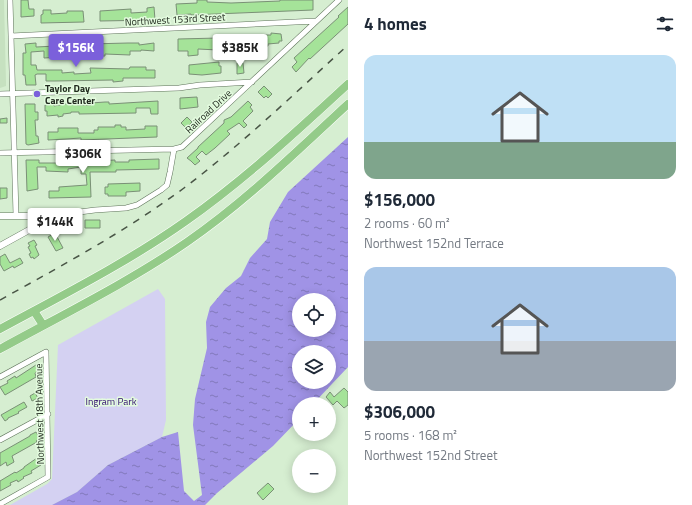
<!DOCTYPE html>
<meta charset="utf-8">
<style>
body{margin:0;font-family:"Titillium Web",sans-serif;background:#f6f6f7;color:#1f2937;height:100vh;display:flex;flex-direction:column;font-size:15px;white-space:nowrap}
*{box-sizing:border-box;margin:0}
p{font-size:13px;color:#747a83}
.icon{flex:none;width:22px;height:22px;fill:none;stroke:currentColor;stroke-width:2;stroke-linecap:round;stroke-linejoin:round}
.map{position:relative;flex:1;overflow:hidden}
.sheet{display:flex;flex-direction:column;background:#fff;width:344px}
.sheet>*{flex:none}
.fabs{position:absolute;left:292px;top:293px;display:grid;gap:8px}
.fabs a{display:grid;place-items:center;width:44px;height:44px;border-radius:50%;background:#fff;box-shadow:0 2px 10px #0003;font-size:20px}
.price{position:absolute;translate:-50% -34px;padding:0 9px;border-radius:4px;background:#fff;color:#222;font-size:13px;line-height:26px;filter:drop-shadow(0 1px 2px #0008)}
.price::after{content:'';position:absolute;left:50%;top:24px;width:12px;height:9px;margin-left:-6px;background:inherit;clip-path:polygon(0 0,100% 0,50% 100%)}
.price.current{background:#7b60db;color:#fff}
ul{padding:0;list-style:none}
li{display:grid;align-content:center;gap:8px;height:212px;padding:0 16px}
li span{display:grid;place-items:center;height:124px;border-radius:12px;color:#555}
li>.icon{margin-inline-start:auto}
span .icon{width:72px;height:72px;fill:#fffc;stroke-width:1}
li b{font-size:17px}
h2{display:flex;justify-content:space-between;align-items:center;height:48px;padding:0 16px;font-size:17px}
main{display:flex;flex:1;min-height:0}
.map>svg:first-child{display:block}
</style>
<main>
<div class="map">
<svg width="348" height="505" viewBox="0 0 348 505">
<defs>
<pattern id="water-ripples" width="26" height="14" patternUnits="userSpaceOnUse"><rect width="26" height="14" fill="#a093e6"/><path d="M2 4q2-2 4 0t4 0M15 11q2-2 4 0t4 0" fill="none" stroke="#8278ba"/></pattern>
</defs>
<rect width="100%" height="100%" fill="#d6eed1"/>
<!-- built -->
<path fill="#c6e1c0" d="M0,0H4L6,83V86L0,88Z"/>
<!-- park -->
<path fill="#d4d1f2" d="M158,289L165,299L166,420L162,437L108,465L77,492L52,505H10L47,484L52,479L58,345Z"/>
<!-- water -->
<path fill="url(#water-ripples)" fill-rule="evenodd" d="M348,137V367L313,404H299V419L273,446L217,493L205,505H52L77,492L108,465L162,437L178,432L184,491L194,501L202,495L193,425L195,399L207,348L206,322L210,307L226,288L241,276L250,258L267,239L270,222L288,192ZM299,300H329V330H299ZM299,352H329V382H299Z"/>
<!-- building -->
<path fill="#a5e399" stroke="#7a9076" d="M21,0H28L29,9H34V16L21,17Z
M197,0H207V2L231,3L280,1V0H313V10L191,15V14L177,15L176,4L197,3Z
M154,7L155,20L100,21V11L131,9V13L147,12V8Z
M348,7V24L310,59L309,58L296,72L292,67L297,62L294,58L339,17L338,16Z
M43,10H51V14L67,13V11H83L84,22L41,23V15L43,14Z
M271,33L281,34L282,41H279V43L268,44V46L256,47V48L238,47L218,48V50L198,49V55L188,56V51H178V39L259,37V35H271Z
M36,43V47L76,45V56L44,58V51L31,52V65H36L37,70H62V73L74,72V74L91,73L90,68L129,69L130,67H146V70H155V78H123V81L113,82V80L55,81H46V74H37L35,75L36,85H26L25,75H23V53H26L25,44Z
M128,43H139V45L154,43V51L141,50V51H130V55L105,54V56H101V54H89V44Z
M219,62V66H221V73L202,75L189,74V65Z
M237,63H243L244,73L237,74Z
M264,86L272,94L268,98L266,96L264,98L258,92Z
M197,97L198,107L180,109V98Z
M158,101V114H151L150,108H136V113L79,114V112H71V113L63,114V116L58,117V115L47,116V111H45V105L54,104V106L71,103L77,104V105H91V103L105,102H109V104Z
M248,101L252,105L250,107L253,111L243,121L247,125L244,128L239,123L227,131L230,134L215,148L206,155L202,151L196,157L200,161L195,165L191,161L187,158L198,148V147L224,123V120L231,117Z
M25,104H35V112H38V120H35L36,136H38L39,143L28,145L26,144Z
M187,117L192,122L186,128L181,123Z
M7,118V123H0V119Z
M115,125H121V127H126V130L145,129V126H157V137L81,140V138L66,139L48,140V132H58V128H78V133H94V130H98V127H115Z
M159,159V169L116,170V172H90L91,197L49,198V191H59V187L87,185L86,174H81V167L68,169V172L46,171V167H37L38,189L27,191L26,160H39V163H57V161L78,162L115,160V162H129V160Z
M140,183V191L126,192V196H108V194H105V187H108V184Z
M0,188H7V198L0,199Z
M85,220H100V228H85Z
M55,233L63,248L56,251L48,237Z
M34,240L37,245L35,246L39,255L34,259L33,257L31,258L29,254L31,253L28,247L30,246L28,243Z
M5,254L10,263L20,258L23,263L14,268L13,266L4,271L0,264V257Z
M39,363L40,370L35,373L36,377L5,395L0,387L8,383L7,381L15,376L16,378Z
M344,388L348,392V405L344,408L337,401L333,405L326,397L330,392L334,397Z
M35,393L38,398L32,401L30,396Z
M24,402L27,407L18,412L19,413L8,418V419L5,421L1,415Z
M36,432L40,439L36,441L37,442L12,456L14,462L7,466L6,462L0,466V453L30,436V435Z
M37,458L41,465L31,471L32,473L23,477L24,478L18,482L17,480L10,483L11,485L0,491V481L15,472L16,473L24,468V467Z
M268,483L274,489L263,500L257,493Z"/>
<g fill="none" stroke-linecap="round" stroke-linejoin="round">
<!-- minor casing -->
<g stroke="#5e735a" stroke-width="6">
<path id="minor" d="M10,0L16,215
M11,36L316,21
M0,94L179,88L200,85L252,82
M0,153L174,149L182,147L339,0
M49,216L95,210L126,208L137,205L161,190L167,185L170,172L174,149
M0,377L46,352L48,477L0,504
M0,440L48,414"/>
</g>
<!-- tertiary casing -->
<g stroke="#5e735a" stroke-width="7">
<path id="tertiary" d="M0,216H49
M0,246L38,225L49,216"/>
</g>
<!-- primary casing -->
<g stroke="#fff" stroke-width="9">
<path id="primary" d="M34,311L43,325
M0,329C63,295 128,262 186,221C244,180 296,132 348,84
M0,349C62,315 129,282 187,242C245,202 296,152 348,104"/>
</g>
<!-- minor -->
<use href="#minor" stroke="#fff" stroke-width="5"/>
<!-- tertiary -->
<use href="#tertiary" stroke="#fff" stroke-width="6"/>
<!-- primary -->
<use href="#primary" stroke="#94cb89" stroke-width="8"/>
<!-- rail -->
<path stroke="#495546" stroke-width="1.5" stroke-dasharray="7 7" stroke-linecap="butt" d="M0,300C63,265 126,231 184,188C242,144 294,94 348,45"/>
</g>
<!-- markers -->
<circle fill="#7b60db" stroke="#e3fbde" stroke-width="1.5" cx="37" cy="94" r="4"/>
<g text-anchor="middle" stroke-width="3" stroke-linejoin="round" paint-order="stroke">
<!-- street labels -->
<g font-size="10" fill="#20291e" stroke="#e3fbde">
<text transform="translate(175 19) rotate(-3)" y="4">Northwest 153rd Street</text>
<text transform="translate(208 111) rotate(-43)" y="4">Railroad Drive</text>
<text transform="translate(39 414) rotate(-91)" y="4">Northwest 18th Avenue</text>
</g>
<!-- poi labels -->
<g font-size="10" font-weight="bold" fill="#20291e" stroke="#e3fbde" text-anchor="start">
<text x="45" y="92">Taylor Day<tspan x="45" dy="12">Care Center</tspan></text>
</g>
<!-- park labels -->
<g font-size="10" fill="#2f0a6d" stroke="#e3fbde">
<text x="111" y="405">Ingram Park</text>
</g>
</g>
</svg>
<div class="fabs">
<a><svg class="icon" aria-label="locate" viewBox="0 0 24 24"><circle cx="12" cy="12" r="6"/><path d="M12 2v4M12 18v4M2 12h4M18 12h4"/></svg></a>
<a><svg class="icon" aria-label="layers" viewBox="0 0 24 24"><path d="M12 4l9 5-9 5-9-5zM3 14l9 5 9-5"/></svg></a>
<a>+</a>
<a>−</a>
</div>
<b class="price current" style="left:76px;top:68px">$156K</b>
<b class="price" style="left:240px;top:68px">$385K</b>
<b class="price" style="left:83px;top:174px">$306K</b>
<b class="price" style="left:55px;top:242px">$144K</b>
</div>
<section class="sheet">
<h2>4 homes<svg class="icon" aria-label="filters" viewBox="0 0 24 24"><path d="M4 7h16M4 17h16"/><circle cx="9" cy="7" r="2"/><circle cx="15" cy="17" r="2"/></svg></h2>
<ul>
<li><span style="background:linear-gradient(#bfe0f5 70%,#7fa58c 0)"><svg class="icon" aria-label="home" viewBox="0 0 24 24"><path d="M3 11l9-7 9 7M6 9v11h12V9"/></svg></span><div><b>$156,000</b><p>2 rooms · 60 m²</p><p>Northwest 152nd Terrace</p></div></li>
<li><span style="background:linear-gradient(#a9c7e8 60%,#9aa5b1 0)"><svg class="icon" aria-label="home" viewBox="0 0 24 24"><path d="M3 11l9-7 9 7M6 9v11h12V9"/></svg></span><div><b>$306,000</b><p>5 rooms · 168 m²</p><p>Northwest 152nd Street</p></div></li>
</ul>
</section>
</main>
